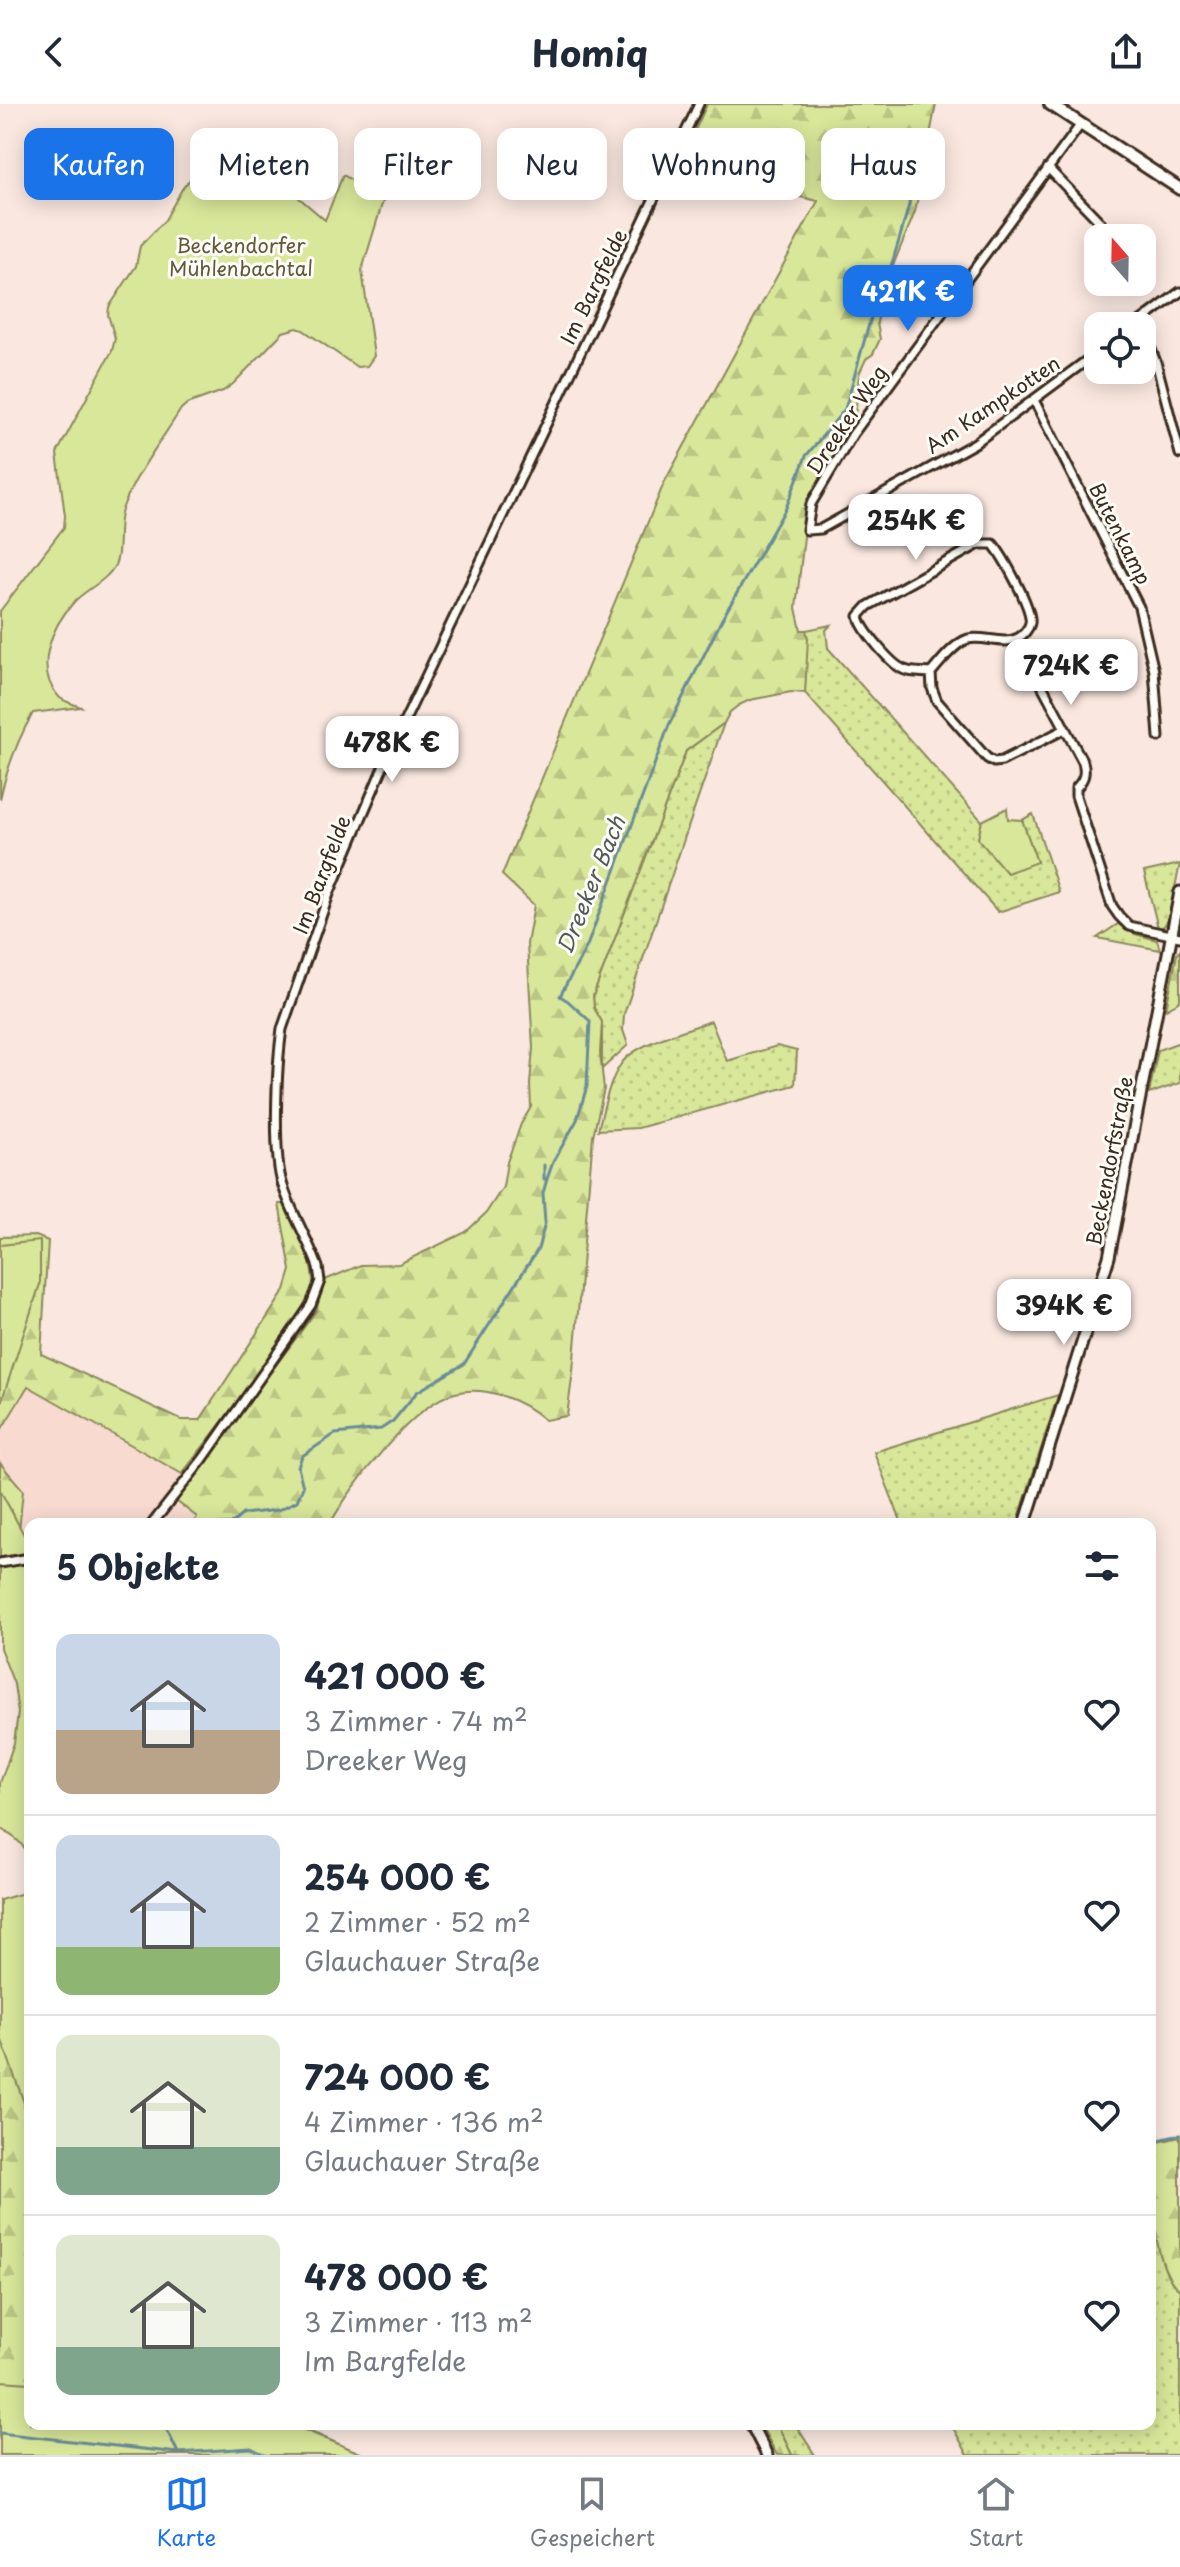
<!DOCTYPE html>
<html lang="de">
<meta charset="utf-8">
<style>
body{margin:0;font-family:"Playpen Sans",sans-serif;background:#f2f2f3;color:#1f2937;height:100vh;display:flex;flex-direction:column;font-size:30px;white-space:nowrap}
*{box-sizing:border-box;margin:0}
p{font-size:26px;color:#747a83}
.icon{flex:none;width:44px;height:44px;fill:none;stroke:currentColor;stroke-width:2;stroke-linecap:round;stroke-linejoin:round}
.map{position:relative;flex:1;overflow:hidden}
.sheet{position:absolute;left:24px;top:1414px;width:1132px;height:912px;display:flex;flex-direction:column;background:#fff;border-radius:16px;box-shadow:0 4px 20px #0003}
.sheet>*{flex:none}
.hud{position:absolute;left:24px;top:24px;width:1132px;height:72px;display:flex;gap:16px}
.needle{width:52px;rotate:340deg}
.tools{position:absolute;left:1084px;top:120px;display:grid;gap:16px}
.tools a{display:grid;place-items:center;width:72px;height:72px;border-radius:16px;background:#fff;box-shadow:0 4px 20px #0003;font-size:40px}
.price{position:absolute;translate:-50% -68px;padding:0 18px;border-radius:16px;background:#fff;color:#222;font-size:26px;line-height:52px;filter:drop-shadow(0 2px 4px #0008)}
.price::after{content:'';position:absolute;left:50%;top:48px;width:24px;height:18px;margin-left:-12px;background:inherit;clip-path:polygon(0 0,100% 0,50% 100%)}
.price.current{background:#1a73e8;color:#fff}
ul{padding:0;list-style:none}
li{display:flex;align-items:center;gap:24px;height:200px;padding:0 32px}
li+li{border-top:2px solid #e0e1e3}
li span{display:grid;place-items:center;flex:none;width:224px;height:160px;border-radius:16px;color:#555}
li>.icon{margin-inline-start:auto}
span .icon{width:96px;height:96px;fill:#fffc;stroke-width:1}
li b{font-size:34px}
h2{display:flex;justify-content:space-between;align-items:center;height:96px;padding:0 32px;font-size:34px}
.tag{padding:0 28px;border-radius:16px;background:#fff;box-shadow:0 4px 20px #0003;font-size:28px;line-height:72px}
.tag.current{background:#1a73e8;color:#fff}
header{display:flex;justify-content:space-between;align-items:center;height:104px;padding:0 32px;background:#fff;font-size:36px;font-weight:700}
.tab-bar{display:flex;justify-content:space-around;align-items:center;height:112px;border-top:2px solid #e0e1e3;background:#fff;font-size:22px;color:#747a83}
.tab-bar a{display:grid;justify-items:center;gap:4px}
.tab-bar .current{color:#1a73e8}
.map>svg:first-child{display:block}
</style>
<header><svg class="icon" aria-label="back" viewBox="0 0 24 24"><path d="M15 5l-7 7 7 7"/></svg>Homiq<svg class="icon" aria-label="share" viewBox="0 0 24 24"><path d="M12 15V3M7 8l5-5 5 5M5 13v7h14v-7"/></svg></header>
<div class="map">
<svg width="1180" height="2351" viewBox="0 0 1180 2351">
<defs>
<pattern id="grass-dots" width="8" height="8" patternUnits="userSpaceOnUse" patternTransform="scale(2)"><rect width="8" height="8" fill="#d9e79a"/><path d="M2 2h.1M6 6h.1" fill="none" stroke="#bbc684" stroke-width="1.8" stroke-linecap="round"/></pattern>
<pattern id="forest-firs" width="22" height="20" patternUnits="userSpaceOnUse" patternTransform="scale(2)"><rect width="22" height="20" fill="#d9e79a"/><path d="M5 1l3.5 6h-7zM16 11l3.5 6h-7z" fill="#bbc684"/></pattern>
</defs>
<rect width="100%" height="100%" fill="#fae8e0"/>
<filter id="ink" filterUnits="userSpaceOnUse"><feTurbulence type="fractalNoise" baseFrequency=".0125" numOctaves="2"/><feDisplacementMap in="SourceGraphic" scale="16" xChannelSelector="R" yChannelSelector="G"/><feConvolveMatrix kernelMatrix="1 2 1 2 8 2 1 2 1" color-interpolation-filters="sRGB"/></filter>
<g filter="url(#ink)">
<!-- built -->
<path fill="#f8dad0" d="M27,1281L182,1370L168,1390L197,1414L192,1420H30V1451H26L0,1359V1328Z"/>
<!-- grass -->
<path fill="url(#grass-dots)" stroke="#8a885c" stroke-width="2" d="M831,521L826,526L828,544L982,717L978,735L1037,758L1022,716L1033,710L1059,788L998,808L805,589L806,526Z
M724,619L624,910L623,926L628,941L602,965V918L594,904L593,892L686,647Z
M1180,760L1168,816L1163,823L1158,824L1144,768Z
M1118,820L1135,830L1157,836L1160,846L1097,834Z
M711,917L727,957L777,942L797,947L795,981L638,1024L598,1026C604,1004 608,979 621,960C635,939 687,926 711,917Z
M1180,938V979L1149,990L1158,946Z
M1058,1291L1017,1420H902L874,1348Z
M1150,2076C1158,2106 1152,2166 1180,2186V2351H968L951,2320H1150Z
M777,2320H795L815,2351H792Z"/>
<!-- forest -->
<path fill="url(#forest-firs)" stroke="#8a885c" stroke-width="2" d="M707,0H936L915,108L883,186L877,219L880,235L873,250L866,255L859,270L854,325L808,397L796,504L801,526H806L808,534L805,589L791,588L750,596L739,601L730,608L724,619L686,647L593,892L594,904L602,918L600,949L604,985L593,1032L573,1267L567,1312L545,1316C522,1296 486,1281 455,1289C414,1299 350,1383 330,1420H192L197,1413L176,1397L316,1207L325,1176L361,1161L399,1160L466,1128L486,1109L503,1083L507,1058L521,1020L531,1003L530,980L533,944L527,840L534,801L502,771L664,379L818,97L677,66Z
M1180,846V897L1166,905L1177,850Z
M279,1100H286C294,1121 312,1153 313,1176C314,1204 205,1339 182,1370L28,1282L0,1328V1133L36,1132L48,1137L41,1250L181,1316H200L285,1186L291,1166Z
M0,1359L23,1386L19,1427L0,1455Z
M30,1835V2320H293L364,2351H126L0,2335V1840Z
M1180,2033V2186C1151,2166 1150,2073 1150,2040Z
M760,2320H777L792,2351H777Z"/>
<!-- park -->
<path fill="#d9e79a" stroke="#8a885c" stroke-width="2" d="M226,31L325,116L343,71L353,77L365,75L368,66L390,74L362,166L374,252L367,262L357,263L303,226L297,224L283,228L233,280L223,287L187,300L181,305C162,336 133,373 122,406C116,424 122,448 115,461C107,477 86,485 74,498C52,522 33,565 59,593C64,598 74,600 81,603L33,609C17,637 7,664 0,695V507L64,423L65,412L57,349L112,247L115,234L108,211L109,203L136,162L140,142L165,116L182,85Z
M1007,704L1008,715L1022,716L1037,758L1007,769L978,735L982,717Z
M40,1137V1180L0,1302V1141Z
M0,1386L30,1442V1769C25,1739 24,1740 0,1724V1679L14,1639L18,1609L14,1580L0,1544Z
M30,1782V2044L25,2045L24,1999L0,1931V1796L27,1788Z
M0,2277L30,2279V2320H290L365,2351H0Z"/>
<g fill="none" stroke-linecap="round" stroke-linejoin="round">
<!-- stream -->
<path stroke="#6a8c98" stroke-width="3" d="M544,1061V1075H546
M231,1420L243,1410L278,1406L297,1397L303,1383L298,1363L302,1352L335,1330L381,1325L393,1317L417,1288L464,1260L538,1145L545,1119L543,1089L547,1075L553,1058L577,1016L587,982L590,917L568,897L560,892L587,842L669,621L722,515L786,404L806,352L845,305L877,192L889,169L900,133L909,101L913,63
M1150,2038L1180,2031
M168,2320L166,2324L178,2349
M0,2329L178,2349L251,2344L265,2351"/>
<!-- minor casing -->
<g stroke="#3b2a1e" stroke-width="13">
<path id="minor" d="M1081,20L853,330L811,400L807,426L821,425L975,339L1098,248
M1048,64L1100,118
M1134,222L1180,188
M1142,223L1156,258L1180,350
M1034,296L1139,503L1154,567L1159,633
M1017,535L1083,658C1086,669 1084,676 1076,684V692L1112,802L1119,812L1129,822L1180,833
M931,569C923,568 912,569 905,566C892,562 861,525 859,512L868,502L979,440H993C1003,452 1033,505 1030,519C1029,524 1023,532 1018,534C1003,542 984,531 968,535C955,539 940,558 931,569L932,584L937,597L987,654L994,658L1002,657L1065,625
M152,1420L203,1355L311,1201L320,1177L318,1163C308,1135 292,1110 283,1082C272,1051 277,959 282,925L329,790L386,656L699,0
M0,1459L30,1454"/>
</g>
<!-- tertiary casing -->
<g stroke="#3b2a1e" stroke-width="15">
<path id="tertiary" d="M1025,1420L1109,1153L1180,788
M751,2320L767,2351"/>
</g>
<!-- secondary casing -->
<g stroke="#3b2a1e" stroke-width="16">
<path id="secondary" d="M1050,0L1180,85"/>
</g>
<!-- minor -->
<use href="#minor" stroke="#fdfcf7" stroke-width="7"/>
<!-- tertiary -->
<use href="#tertiary" stroke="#fdfcf7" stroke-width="9"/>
<!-- secondary -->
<use href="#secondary" stroke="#fdfcf7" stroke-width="10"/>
</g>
</g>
<g text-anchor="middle" stroke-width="6" stroke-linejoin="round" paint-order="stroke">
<!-- park labels -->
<g font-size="20" fill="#62593d" stroke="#fdfcf7">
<text x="241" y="149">Beckendorfer<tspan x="241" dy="23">Mühlenbachtal</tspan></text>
</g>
<!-- street labels -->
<g font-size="20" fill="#3b2a1e" stroke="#fdfcf7">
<text transform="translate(594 183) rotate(-64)" y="7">Im Bargfelde</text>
<text transform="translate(993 301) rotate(-34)" y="7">Am Kampkotten</text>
<text transform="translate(847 316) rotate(-56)" y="7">Dreeker Weg</text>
<text transform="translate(1120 430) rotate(63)" y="7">Butenkamp</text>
<text transform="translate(322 771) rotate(-69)" y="7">Im Bargfelde</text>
<text transform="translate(1110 1057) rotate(-79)" y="7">Beckendorfstraße</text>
</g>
<!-- water labels -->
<g font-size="22" font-style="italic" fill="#525b5b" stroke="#fdfcf7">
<text transform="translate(591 781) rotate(-68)" y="8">Dreeker Bach</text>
</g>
</g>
</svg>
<div class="tools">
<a><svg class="needle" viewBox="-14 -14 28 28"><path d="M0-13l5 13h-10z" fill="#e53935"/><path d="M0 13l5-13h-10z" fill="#747a83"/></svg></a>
<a><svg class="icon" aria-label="locate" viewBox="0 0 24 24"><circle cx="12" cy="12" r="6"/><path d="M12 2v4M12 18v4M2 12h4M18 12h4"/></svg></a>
</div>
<b class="price current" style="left:908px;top:229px">421K €</b>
<b class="price" style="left:916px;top:458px">254K €</b>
<b class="price" style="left:1071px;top:603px">724K €</b>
<b class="price" style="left:392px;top:680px">478K €</b>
<b class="price" style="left:1064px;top:1243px">394K €</b>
<div class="hud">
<a class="tag current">Kaufen</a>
<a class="tag">Mieten</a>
<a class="tag">Filter</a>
<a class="tag">Neu</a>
<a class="tag">Wohnung</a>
<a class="tag">Haus</a>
</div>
<section class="sheet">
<h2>5 Objekte<svg class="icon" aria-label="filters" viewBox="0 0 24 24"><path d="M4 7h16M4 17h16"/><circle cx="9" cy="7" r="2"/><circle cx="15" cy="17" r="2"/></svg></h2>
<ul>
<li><span style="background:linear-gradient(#c9d6e8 60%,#b9a48a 0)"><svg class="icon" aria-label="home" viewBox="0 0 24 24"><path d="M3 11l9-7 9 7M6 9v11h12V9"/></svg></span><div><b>421 000 €</b><p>3 Zimmer · 74 m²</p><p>Dreeker Weg</p></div><svg class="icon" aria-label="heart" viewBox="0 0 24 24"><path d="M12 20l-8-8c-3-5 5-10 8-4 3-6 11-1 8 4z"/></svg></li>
<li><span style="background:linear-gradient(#c9d6e8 70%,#8fb573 0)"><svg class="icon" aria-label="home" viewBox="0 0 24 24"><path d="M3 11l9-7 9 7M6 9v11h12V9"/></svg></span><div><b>254 000 €</b><p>2 Zimmer · 52 m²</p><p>Glauchauer Straße</p></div><svg class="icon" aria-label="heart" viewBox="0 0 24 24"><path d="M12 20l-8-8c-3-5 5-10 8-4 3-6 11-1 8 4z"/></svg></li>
<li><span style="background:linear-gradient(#dfe7d0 70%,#7fa58c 0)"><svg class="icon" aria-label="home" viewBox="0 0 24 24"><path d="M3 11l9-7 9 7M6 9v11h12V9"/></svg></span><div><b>724 000 €</b><p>4 Zimmer · 136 m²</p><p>Glauchauer Straße</p></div><svg class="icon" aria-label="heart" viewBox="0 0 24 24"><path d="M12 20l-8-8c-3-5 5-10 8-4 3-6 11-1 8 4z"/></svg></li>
<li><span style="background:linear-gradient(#dfe7d0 70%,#7fa58c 0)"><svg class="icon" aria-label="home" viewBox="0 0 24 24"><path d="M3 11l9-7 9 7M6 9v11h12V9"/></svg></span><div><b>478 000 €</b><p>3 Zimmer · 113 m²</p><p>Im Bargfelde</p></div><svg class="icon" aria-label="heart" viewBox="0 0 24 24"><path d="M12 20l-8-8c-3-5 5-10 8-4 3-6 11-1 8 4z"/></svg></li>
</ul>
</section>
</div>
<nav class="tab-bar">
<a class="current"><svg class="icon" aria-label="map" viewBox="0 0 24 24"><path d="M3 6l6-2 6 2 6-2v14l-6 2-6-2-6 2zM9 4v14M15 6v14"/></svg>Karte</a>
<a><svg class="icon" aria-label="saved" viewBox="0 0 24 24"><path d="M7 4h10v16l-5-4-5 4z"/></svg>Gespeichert</a>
<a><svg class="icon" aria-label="home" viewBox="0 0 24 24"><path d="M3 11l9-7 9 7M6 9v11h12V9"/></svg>Start</a>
</nav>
